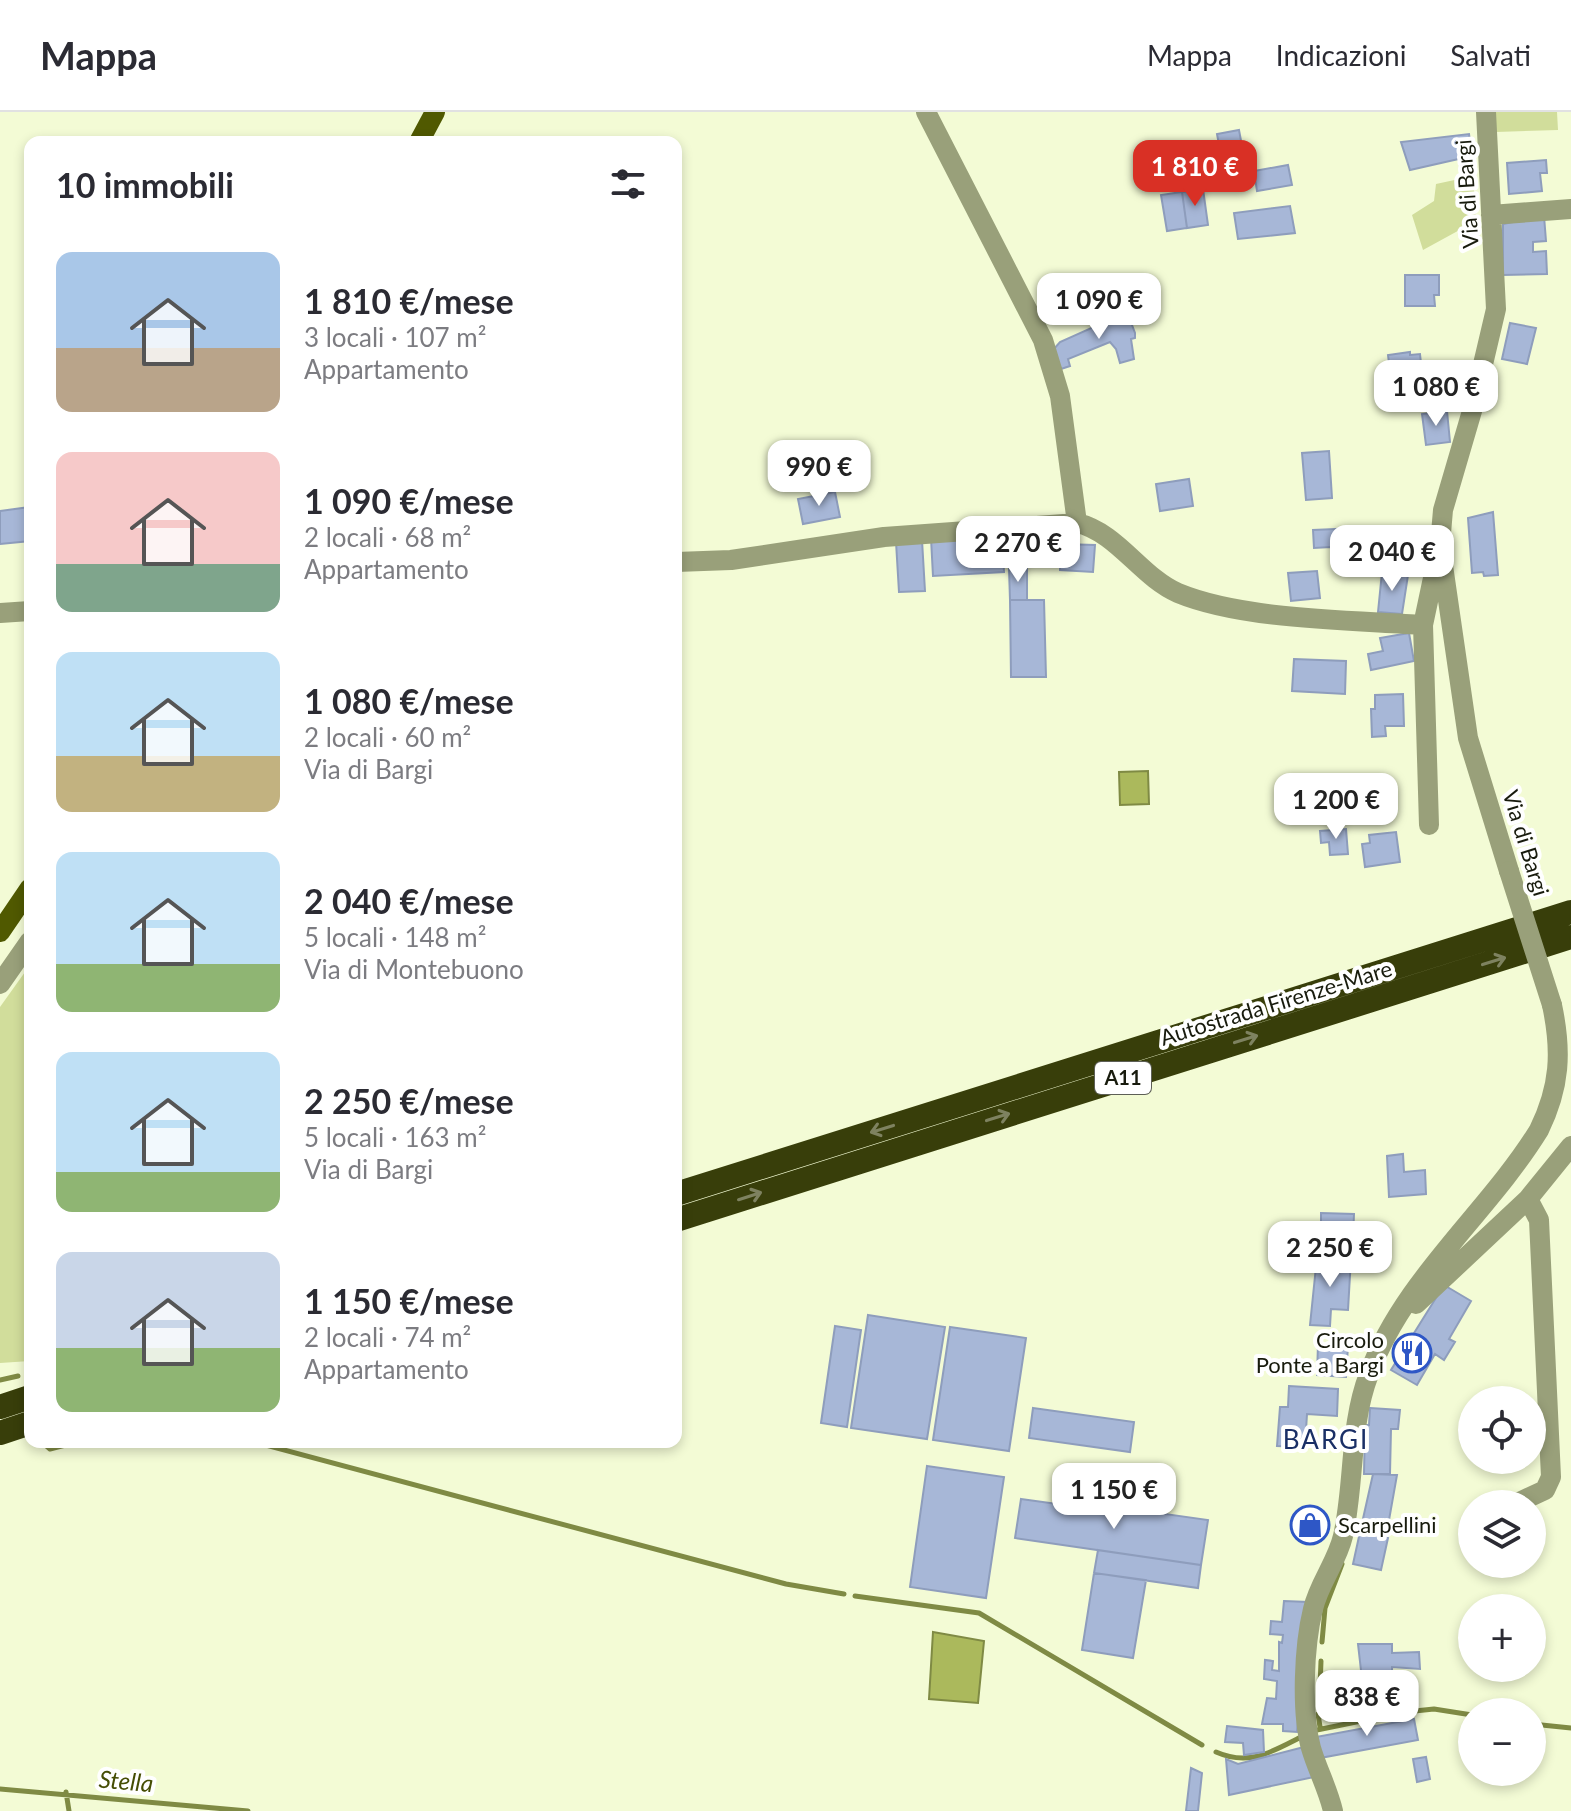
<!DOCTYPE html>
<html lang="it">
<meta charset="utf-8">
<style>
body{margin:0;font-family:Lato,sans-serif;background:#f7f7f7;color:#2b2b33;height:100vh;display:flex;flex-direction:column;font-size:30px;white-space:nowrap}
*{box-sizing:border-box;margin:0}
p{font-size:26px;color:#7c7c81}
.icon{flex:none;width:44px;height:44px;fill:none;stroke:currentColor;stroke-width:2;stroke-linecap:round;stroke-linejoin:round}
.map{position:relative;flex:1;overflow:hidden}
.panel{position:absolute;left:24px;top:24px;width:658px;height:1312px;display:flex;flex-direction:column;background:#fff;border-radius:16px;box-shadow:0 4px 12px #0003}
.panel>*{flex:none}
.controls{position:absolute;left:1458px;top:1274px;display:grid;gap:16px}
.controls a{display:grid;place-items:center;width:88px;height:88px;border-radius:50%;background:#fff;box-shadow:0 4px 12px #0003;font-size:40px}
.price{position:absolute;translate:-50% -68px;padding:0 18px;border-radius:16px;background:#fff;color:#222;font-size:26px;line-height:52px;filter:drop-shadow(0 2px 4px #0008)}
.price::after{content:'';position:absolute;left:50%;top:48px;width:24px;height:18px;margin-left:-12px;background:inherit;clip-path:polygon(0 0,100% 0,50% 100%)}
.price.active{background:#d93025;color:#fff}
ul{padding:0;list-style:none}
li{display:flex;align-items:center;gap:24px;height:200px;padding:0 32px}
li span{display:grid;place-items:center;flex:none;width:224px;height:160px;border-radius:16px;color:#555}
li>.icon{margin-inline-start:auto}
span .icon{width:96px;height:96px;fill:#fffc;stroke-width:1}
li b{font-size:34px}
h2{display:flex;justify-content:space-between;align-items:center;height:96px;padding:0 32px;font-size:34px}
header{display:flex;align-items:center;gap:48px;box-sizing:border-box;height:112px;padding:0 40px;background:#fff;border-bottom:2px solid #e1e1e2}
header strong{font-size:38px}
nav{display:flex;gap:44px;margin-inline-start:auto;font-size:28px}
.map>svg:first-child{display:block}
</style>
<header>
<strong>Mappa</strong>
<nav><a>Mappa</a><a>Indicazioni</a><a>Salvati</a></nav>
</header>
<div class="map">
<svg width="1571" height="1699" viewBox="0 0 1571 1699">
<rect width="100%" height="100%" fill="#f3fbd5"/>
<!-- green -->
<path fill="#d1dd9b" d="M1494,0H1557L1558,18L1496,20Z
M1473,64L1476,109L1423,138L1412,103L1434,89L1436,72Z
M30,853V1249L0,1251V895Z"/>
<!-- water -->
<path fill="#abb95c" stroke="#7f8a44" stroke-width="2" d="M1148,659L1149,692L1120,693L1119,660Z
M933,1520L984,1529L978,1591L929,1587Z"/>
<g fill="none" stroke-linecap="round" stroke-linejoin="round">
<!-- stream -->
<path stroke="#7f8a44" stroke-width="5" d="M0,1268L18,1264
M42,1330L50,1337L77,1330
M254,1330L786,1472L844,1482
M855,1484L979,1501L1202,1633
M1322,1530L1325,1496L1342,1452
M1320,1575L1321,1549
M1318,1602L1320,1615
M1532,1612L1571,1616
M1312,1619L1405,1600L1434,1597L1472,1603
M1216,1640C1250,1655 1273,1639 1303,1624
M0,1677L248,1699
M66,1680L69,1699"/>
</g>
<!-- building -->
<path fill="#a7b7d7" stroke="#8e9dbc" stroke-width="2" d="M1239,18L1246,55L1224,59L1217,22Z
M1469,22L1472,44L1410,58L1401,30Z
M1546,48L1547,61H1540L1542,79L1509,82L1507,51Z
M1288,53L1292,73L1257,79L1254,59Z
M1203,77L1208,113L1187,116L1182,80Z
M1182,80L1187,116L1167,119L1161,83Z
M1290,94L1295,121L1238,127L1234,101Z
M1544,104L1546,129L1533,130V140L1546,139L1547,162L1503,163V112Z
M1405,163H1439V183H1434L1435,194H1405Z
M1127,200L1135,221V226L1131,227L1134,247L1120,251L1116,237L1110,230L1068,247L1070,254L1061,257L1053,238L1060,230Z
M1510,211L1536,216L1527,252L1502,247Z
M1410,240V243L1420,242L1423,269L1412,270L1413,274L1395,276L1394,267H1391L1388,243Z
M1447,299L1450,330L1426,333L1422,302Z
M1329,339L1332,386L1306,388L1302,341Z
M1189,367L1193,394L1160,399L1156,372Z
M835,380L840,405L803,412L798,387Z
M30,395V429L0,432V399Z
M1493,400L1498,463L1484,464L1483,460L1472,461L1468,406Z
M1359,416L1358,447L1332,449L1331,435L1314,436L1313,418Z
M1378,420L1410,424L1402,450L1371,446Z
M1002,422L1004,460L933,464L931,426Z
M922,428L925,479L899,480L896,430Z
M1061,432L1095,433L1093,460L1060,458Z
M1009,457H1027V488H1010Z
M1317,459L1320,486L1291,489L1288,461Z
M1382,460L1408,463L1402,502L1378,500Z
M1010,488H1044L1046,565H1011Z
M1409,521L1414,549L1371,558L1368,542L1383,539L1380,526Z
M1294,547L1346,549L1345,582L1292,579Z
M1403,582L1404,614H1385L1386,624L1372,625L1371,597H1375V583Z
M1346,717L1348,742L1330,743L1329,730L1321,731L1320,719Z
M1396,720L1400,750L1365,755L1362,732L1370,731L1369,723Z
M1403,1042L1404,1060L1425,1058L1426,1082L1389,1085L1387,1044Z
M1321,1101L1354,1102L1353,1126L1321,1125Z
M1317,1145L1351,1146L1348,1198L1331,1197L1330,1214L1310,1213Z
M1444,1173L1471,1189L1449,1227L1455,1230L1444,1248L1435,1242L1417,1273L1391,1258Z
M868,1203L945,1215L927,1327L851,1316Z
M835,1214L861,1218L847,1315L821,1311Z
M950,1215L1026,1226L1009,1339L933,1328Z
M1318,1232L1348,1234L1346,1265L1317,1263Z
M1289,1274L1338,1277L1337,1304L1307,1302L1305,1335L1277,1334L1280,1295H1288Z
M1033,1296L1134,1310L1130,1340L1029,1326Z
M1370,1296L1400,1298L1398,1317H1391L1390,1362H1364L1365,1313H1369Z
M927,1354L1004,1365L986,1486L910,1475Z
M1373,1362L1397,1363L1386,1425L1360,1420Z
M1021,1387L1122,1401L1123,1396L1208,1408L1201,1453L1015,1426Z
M1360,1420L1388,1426L1381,1458L1353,1452Z
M1098,1438L1201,1453L1198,1476L1094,1461Z
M1094,1461L1146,1468L1133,1546L1082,1538Z
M1284,1489L1308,1490L1297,1620L1283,1619V1612H1262L1267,1586L1276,1587L1277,1569L1264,1567L1265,1548L1273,1549L1272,1558L1279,1559V1530L1282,1531L1283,1523L1270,1522L1271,1509L1282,1510Z
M1358,1532H1392V1541L1419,1540L1420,1557L1392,1555V1575L1363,1576Z
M1414,1607L1418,1628L1320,1646L1316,1625Z
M1227,1614L1263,1618L1264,1640L1244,1643L1243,1631L1225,1630Z
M1304,1635L1314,1665L1229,1683L1226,1647L1238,1652Z
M1426,1645L1430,1667L1417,1670L1413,1647Z
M1191,1656L1202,1661L1198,1699H1186Z"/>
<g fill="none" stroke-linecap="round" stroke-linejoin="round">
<!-- minor -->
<path stroke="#99a07a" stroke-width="20" d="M926,0L1043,228L1060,284L1077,411
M1486,0L1496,197L1472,299L1443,398L1440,433L1468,626L1509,759
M1491,103L1571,97
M676,450L731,448L884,425L1077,411C1117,420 1141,465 1178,481C1243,508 1352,508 1423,513L1440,433
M0,501L30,499
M1423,513L1429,713
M0,872L30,829
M1416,1192L1528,1087L1571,1034
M1515,1392L1545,1378L1551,1365L1539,1108L1528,1087
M1333,1699C1328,1677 1317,1657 1311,1636C1301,1599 1304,1534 1313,1497C1319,1471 1337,1450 1343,1424C1355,1371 1349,1314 1369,1262C1403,1168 1488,1101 1539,1018C1560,975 1562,940 1552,893"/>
<!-- major -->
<path stroke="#505900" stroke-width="20" d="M419,30L435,0
M0,820L30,776"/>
<!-- highway -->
<path stroke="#383e0a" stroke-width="24" d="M676,1082L1571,800
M676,1108L1571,825
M0,1295L30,1285
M0,1321L30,1311"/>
<!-- minor-bridge -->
<path stroke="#99a07a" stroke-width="20" d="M1509,759L1552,893"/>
</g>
<!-- one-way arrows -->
<defs><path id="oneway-shaft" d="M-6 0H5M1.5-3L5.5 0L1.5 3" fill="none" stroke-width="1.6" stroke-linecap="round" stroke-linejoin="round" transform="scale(2)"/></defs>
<g stroke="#7e8260">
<use href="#oneway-shaft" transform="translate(1494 849) rotate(-17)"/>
<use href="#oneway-shaft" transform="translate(1246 927) rotate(-17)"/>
<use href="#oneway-shaft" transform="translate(998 1005) rotate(-17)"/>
<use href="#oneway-shaft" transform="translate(882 1017) rotate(163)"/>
<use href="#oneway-shaft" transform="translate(750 1084) rotate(-18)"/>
</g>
<!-- icons -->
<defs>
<g id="restaurant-ring" transform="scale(2)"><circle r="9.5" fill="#fff" stroke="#2e57c6" stroke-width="1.5"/><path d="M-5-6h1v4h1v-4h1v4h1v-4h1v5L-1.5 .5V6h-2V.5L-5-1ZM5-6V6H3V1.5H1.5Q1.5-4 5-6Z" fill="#2e57c6"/></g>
<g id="shop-ring" transform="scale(2)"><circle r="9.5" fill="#fff" stroke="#2e57c6" stroke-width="1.5"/><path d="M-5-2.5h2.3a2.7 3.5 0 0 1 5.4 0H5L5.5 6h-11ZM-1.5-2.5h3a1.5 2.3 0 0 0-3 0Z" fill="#2e57c6"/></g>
</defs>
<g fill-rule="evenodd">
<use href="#restaurant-ring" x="1412" y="1241"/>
<use href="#shop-ring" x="1310" y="1413"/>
</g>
<g text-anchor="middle" stroke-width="8" stroke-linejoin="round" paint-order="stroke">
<!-- shield labels -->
<rect fill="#fff" stroke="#5d5f56" stroke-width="2" x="1095" y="950" width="56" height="32" rx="6"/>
<g font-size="20" font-weight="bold" fill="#181b0d">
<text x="1123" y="973">A11</text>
</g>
<!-- street labels -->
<g font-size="22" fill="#181b0d" stroke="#fff">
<text transform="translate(1467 82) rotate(-94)" y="8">Via di Bargi</text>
<text transform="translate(1526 731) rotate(73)" y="8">Via di Bargi</text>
<text transform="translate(1276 891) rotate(-17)" y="8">Autostrada Firenze-Mare</text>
</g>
<!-- poi labels -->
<g font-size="22" fill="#181b0d" stroke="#fff" text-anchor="end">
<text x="1384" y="1236">Circolo<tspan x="1384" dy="25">Ponte a Bargi</tspan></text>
<text x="1338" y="1421" text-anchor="start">Scarpellini</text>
</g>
<!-- water labels -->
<g font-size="24" font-style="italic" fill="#454d04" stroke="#fff">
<text transform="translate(126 1670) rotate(5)" y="8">Stella</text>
</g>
<!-- quarter labels -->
<g font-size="26" letter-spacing="2" fill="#1a2f66" stroke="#fff">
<text x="1326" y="1337">BARGI</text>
</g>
</g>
</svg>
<div class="controls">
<a><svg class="icon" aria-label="locate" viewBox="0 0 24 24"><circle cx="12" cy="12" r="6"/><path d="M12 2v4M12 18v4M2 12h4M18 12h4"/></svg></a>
<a><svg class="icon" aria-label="layers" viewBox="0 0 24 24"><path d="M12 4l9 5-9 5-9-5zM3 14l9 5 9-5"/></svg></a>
<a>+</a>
<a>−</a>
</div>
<b class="price active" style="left:1195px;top:96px">1 810 €</b>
<b class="price" style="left:1099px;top:229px">1 090 €</b>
<b class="price" style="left:1436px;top:316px">1 080 €</b>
<b class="price" style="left:819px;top:396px">990 €</b>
<b class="price" style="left:1018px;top:472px">2 270 €</b>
<b class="price" style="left:1392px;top:481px">2 040 €</b>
<b class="price" style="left:1336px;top:729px">1 200 €</b>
<b class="price" style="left:1330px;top:1177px">2 250 €</b>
<b class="price" style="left:1114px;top:1419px">1 150 €</b>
<b class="price" style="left:1367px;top:1626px">838 €</b>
<section class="panel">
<h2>10 immobili<svg class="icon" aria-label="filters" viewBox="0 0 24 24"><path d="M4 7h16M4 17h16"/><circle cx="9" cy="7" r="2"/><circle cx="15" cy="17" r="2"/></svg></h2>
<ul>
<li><span style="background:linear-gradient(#a9c7e8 60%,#b9a48a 0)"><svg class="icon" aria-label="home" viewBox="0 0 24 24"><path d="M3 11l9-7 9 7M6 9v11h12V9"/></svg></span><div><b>1 810 €/mese</b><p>3 locali · 107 m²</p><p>Appartamento</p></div></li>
<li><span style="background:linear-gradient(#f6c9c9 70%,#7fa58c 0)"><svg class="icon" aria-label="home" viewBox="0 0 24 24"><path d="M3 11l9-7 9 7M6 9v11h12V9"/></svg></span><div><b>1 090 €/mese</b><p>2 locali · 68 m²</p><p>Appartamento</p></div></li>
<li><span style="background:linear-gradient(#bfe0f5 65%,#c2b280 0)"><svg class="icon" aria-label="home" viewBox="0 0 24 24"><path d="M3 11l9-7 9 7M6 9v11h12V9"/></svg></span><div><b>1 080 €/mese</b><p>2 locali · 60 m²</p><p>Via di Bargi</p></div></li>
<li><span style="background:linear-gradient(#bfe0f5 70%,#8fb573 0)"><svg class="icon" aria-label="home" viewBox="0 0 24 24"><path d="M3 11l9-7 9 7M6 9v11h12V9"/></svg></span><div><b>2 040 €/mese</b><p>5 locali · 148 m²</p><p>Via di Montebuono</p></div></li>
<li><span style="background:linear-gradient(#bfe0f5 75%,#8fb573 0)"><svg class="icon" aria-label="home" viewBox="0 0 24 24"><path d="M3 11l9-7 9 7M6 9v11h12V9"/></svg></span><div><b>2 250 €/mese</b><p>5 locali · 163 m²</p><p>Via di Bargi</p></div></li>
<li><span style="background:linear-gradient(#c9d6e8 60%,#8fb573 0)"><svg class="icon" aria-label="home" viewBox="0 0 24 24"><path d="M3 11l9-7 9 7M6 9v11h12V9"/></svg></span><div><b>1 150 €/mese</b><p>2 locali · 74 m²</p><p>Appartamento</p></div></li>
</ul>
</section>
</div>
